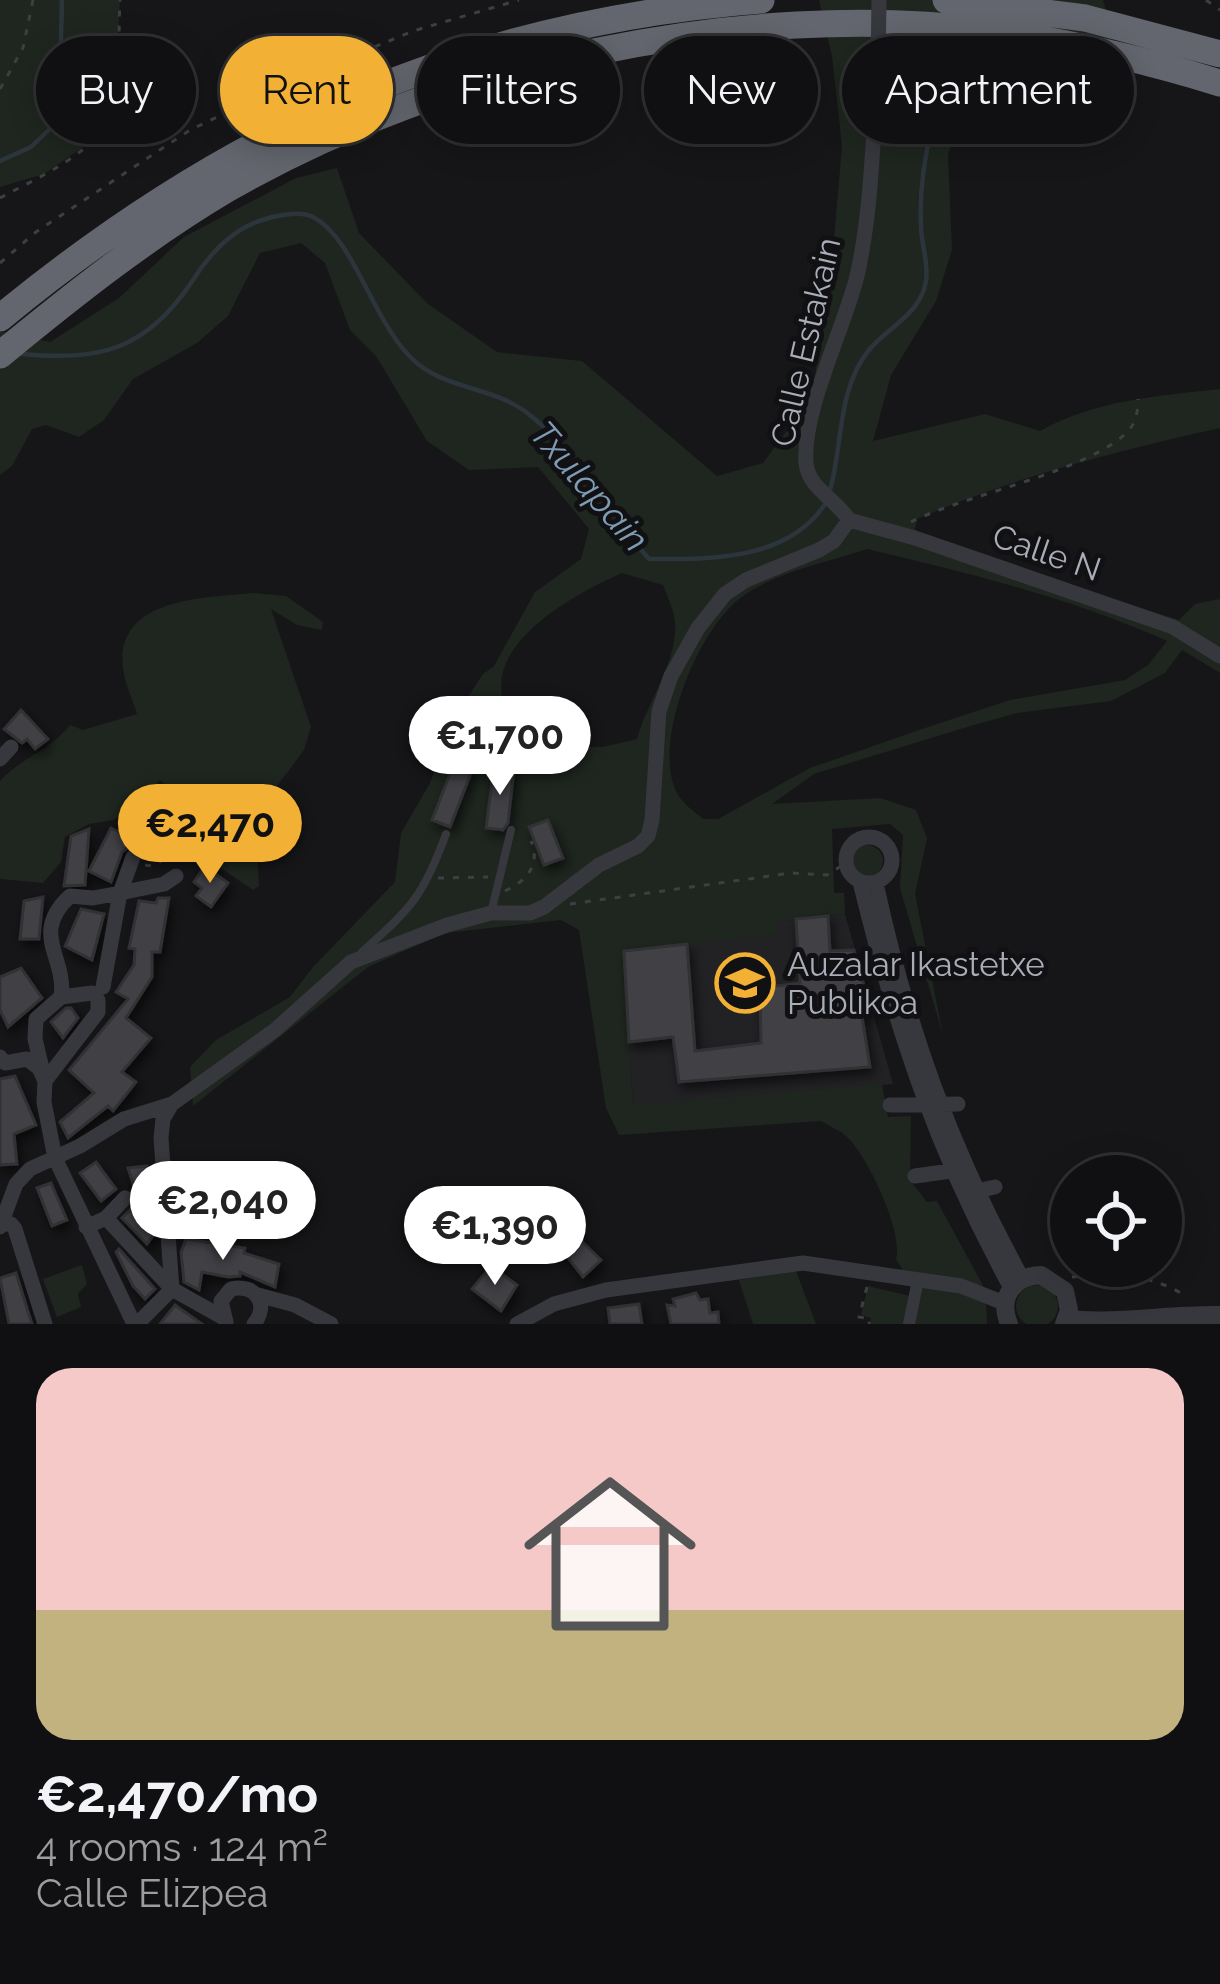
<!DOCTYPE html>
<meta charset="utf-8">
<style>
body{margin:0;font-family:Raleway,sans-serif;background:#1e1e20;color:#f1f3f6;height:100vh;display:flex;flex-direction:column;font-size:45px;white-space:nowrap}
*{box-sizing:border-box;margin:0}
p{font-size:39px;color:#9c9d9f}
.icon{flex:none;width:66px;height:66px;fill:none;stroke:currentColor;stroke-width:2;stroke-linecap:round;stroke-linejoin:round}
.map{position:relative;height:1324px;overflow:hidden}
.details{display:flex;flex-direction:column;background:#101012;flex:1}
.details>*{flex:none}
.guide{position:absolute;left:36px;top:36px;width:1149px;height:108px;display:flex;gap:24px}
.buttons{position:absolute;left:1050px;top:1155px;display:grid;gap:24px}
.buttons a{display:grid;place-items:center;width:132px;height:132px;border-radius:50%;background:#101012;box-shadow:0 6px 30px #0003,0 0 0 3px #303032;font-size:60px}
.price{position:absolute;translate:-50% -102px;padding:0 27px;border-radius:42px;background:#fff;color:#222;font-size:39px;line-height:78px;filter:drop-shadow(0 3px 6px #0008)}
.price::after{content:'';position:absolute;left:50%;top:72px;width:36px;height:27px;margin-left:-18px;background:inherit;clip-path:polygon(0 0,100% 0,50% 100%)}
.price.selected{background:#f2b134;color:#111}
ul{padding:0;list-style:none}
li{display:grid;align-content:center;gap:24px;height:636px;padding:0 36px}
li+li{border-top:3px solid #303032}
li span{display:grid;place-items:center;height:372px;border-radius:36px;color:#555}
li>.icon{margin-inline-start:auto}
span .icon{width:216px;height:216px;fill:#fffc;stroke-width:1}
li b{font-size:51px}
.chip{padding:0 42px;border-radius:54px;background:#101012;box-shadow:0 6px 30px #0003,0 0 0 3px #303032;font-size:42px;line-height:108px}
.chip.selected{background:#f2b134;color:#111}
.map>svg:first-child{display:block}
</style>
<div class="map">
<svg width="1220" height="1324" viewBox="0 0 1220 1324">
<defs>
<filter id="shadow"><feDropShadow dx="3.5" dy="6" stdDeviation="6" flood-color="#0009"/></filter>
</defs>
<rect width="100%" height="100%" fill="#161618"/>
<!-- built -->
<path fill="#222225" d="M845,914L893,1084L633,1106L624,951L776,933L774,922Z"/>
<!-- green -->
<path fill="#1e261f" fill-rule="evenodd" d="M0,0H120L116,74L89,143L44,174L0,187Z
M819,0H1103L1126,88L978,62L948,155L952,250L936,301L891,375L873,441L985,414L1040,431C1095,400 1158,396 1220,389V428C1117,451 1014,477 917,519L914,535L1179,620L1195,604L1220,599V673L1182,650L1165,673L1111,701L1017,713L967,727L814,774L772,804L880,798L916,810L927,838L915,894L943,1035L900,888L903,835L890,824L832,829L834,893H844L845,914L775,922L777,934L624,952L633,1105L882,1084L888,1117L911,1116L910,1180L927,1202L937,1201L987,1293L908,1279L896,1259C904,1233 867,1154 846,1136C839,1130 829,1126 821,1121L619,1135L606,1108L579,930L561,920L445,933L368,967L193,1106L190,1067L216,1040L290,997L313,967L395,882L401,833L430,783L456,715L483,674L494,666L535,592L581,559L589,529L538,467L469,470L427,441L376,356L350,330L325,263L301,243L260,253L228,316L197,343L133,379L104,420L79,437L46,425L32,429L12,466L0,475V331L50,342L119,298L184,237L296,178L337,168L359,233L428,304L497,352L582,361L717,476L763,463L812,397L833,250L842,146L832,56ZM867,549C968,573 1072,598 1167,641L1148,665L1125,680L1010,700L925,728L810,768L718,819H703C695,812 682,803 677,793C651,742 699,624 746,594C780,571 829,562 867,549ZM622,573L663,585C667,596 674,610 675,622C678,662 647,702 637,739L603,747L534,746C524,732 508,716 503,700C487,640 579,592 622,573Z
M253,593L286,596L323,622L322,630L297,625L271,609L311,727L304,750L274,790L256,827L259,886L253,890L206,858C203,816 191,805 160,780L128,812L113,820L89,824L65,837L61,862L43,883L0,879V781C21,758 50,750 70,725L83,730L137,714C133,700 125,684 123,669C114,597 205,598 253,593Z
M851 861a16 16 0 1 1 32 0a16 16 0 1 1-32 0Z
M82,1265L87,1284L78,1294L81,1307L57,1317L43,1279Z
M796,1271L816,1324H753L739,1280Z
M1016 1306a21 21 0 1 1 42 0a21 21 0 1 1-42 0Z
M868,1286L915,1297L909,1324H870L871,1318L861,1315Z
M922,1287L957,1290L986,1301L987,1324H914Z"/>
<g fill="none" stroke-linecap="round" stroke-linejoin="round">
<!-- stream -->
<path stroke="#2c353c" stroke-width="4.5" d="M0,161L31,147L59,120L62,0
M21,354C100,361 146,351 193,280C209,255 230,231 259,221C273,216 300,210 313,217C356,239 374,329 418,364C449,389 494,388 526,412C571,445 610,515 649,559C711,559 790,561 827,501
M830,490C843,445 837,389 869,350C887,328 921,314 926,281C929,264 921,243 921,226C918,168 936,90 968,42"/>
</g>
<!-- building -->
<path fill="#404145" stroke="#303034" stroke-width="3" filter="url(#shadow)" d="M21,710L48,739L35,749L27,739L22,743L4,729Z
M455,761L473,768L450,827L432,820Z
M494,766L514,769L508,823L503,830L486,828Z
M157,789L197,824L175,848L137,814Z
M548,820L563,858L544,865L529,827Z
M111,828L137,841L122,852L111,882L89,871Z
M89,829L85,885L64,886L71,836Z
M205,866L228,883L211,907L196,896L202,888L194,882Z
M43,897L39,939H20L24,901Z
M158,898H169L160,952H152V977L126,1018L151,1038L122,1072L136,1082L113,1111L108,1106L68,1138L60,1122L94,1093L69,1070L128,999L116,992L134,965L135,949L129,948L139,901L156,903Z
M81,909L104,914L92,960L65,946Z
M828,916L830,951L854,950L872,1014L862,1016L870,1067L679,1082L673,1037L629,1042L624,951L687,944L695,1051L761,1043L760,988L800,983L796,919Z
M21,968L42,998L8,1027L0,1010V977Z
M66,1008H71L78,1018L63,1038L51,1022Z
M15,1076L36,1125L14,1134L17,1164L0,1165V1079Z
M96,1162L116,1189L101,1201L80,1173Z
M147,1166L150,1189L136,1191L154,1207V1213L147,1221L156,1232L147,1244L122,1218L131,1209L136,1216L137,1196L128,1168Z
M51,1183L67,1220L52,1226L37,1188Z
M215,1198L237,1202L233,1224L209,1217Z
M568,1228L601,1260L583,1277L554,1240Z
M186,1239L245,1248L244,1253L279,1264L275,1287L240,1272V1276L228,1277L202,1272L199,1290L184,1282L181,1252Z
M119,1249L155,1289L145,1299L133,1286L116,1252Z
M491,1266L517,1285L501,1311L472,1289Z
M16,1273L32,1324H9L0,1278Z
M696,1293L700,1300L708,1299L710,1313L718,1312L719,1324H671L667,1305L675,1306L673,1299Z
M639,1304L642,1324H610L608,1308Z
M175,1305L202,1324H160Z"/>
<g fill="none" stroke-linecap="round" stroke-linejoin="round">
<!-- path -->
<path stroke="#3d3f44" stroke-width="3" stroke-dasharray="6 9" stroke-linecap="butt" d="M1206,0L1220,10
M0,89L23,48L33,0
M0,198C38,177 104,151 114,104C121,71 118,34 120,0
M0,263L36,232L190,130L292,81L413,31L519,0
M911,522C963,495 1102,469 1132,426C1137,418 1138,408 1138,399
M145,865L152,866L173,855
M438,878L488,877
M505,891C527,881 541,864 531,841
M570,904L791,873L827,875L846,863
M1072,1277C1110,1271 1155,1275 1187,1297
M867,1287L859,1317L870,1319L869,1324"/>
<!-- service -->
<path stroke="#37383d" stroke-width="8" d="M491,913L511,830
M362,952C411,908 423,897 446,834"/>
<!-- pedestrian -->
<path stroke="#37383d" stroke-width="12" d="M909,1324L918,1280"/>
<!-- minor -->
<path stroke="#37383d" stroke-width="15" d="M849,520L915,538L1173,627L1220,656
M0,759L11,747
M846 860a23 23 0 1 1 46 0a23 23 0 1 1-46 0Z
M133,857L120,893L93,898L70,896C29,934 67,957 61,997L36,1019L35,1039L45,1081L44,1102L55,1158L134,1324
M860,882C896,1030 937,1153 1011,1288
M876,883C907,1026 951,1149 1022,1278
M103,987L120,893L164,884L176,876
M61,997L92,993
M0,1057L5,1063L27,1059L39,1068L45,1081L98,1012V1000
M172,1104L163,1119L161,1138L172,1289L222,1317
M890,1105L958,1104
M915,1176L951,1171
M976,1191L995,1187
M106,1218L125,1198
M0,1224H11L15,1229L45,1324
M168,1224L219,1231
M0,1227L16,1184L30,1169L80,1146L124,1119L172,1104L275,1030L351,962L447,925L491,913H530L544,907L599,865L638,846L648,836L652,820L659,711L671,676L698,628L725,594L746,580L819,550L834,541L849,520C837,500 808,488 806,463C802,411 844,329 857,276C872,210 873,133 878,65
M86,1227L106,1218L172,1289L137,1324
M258,1295L295,1305L331,1324
M226,1322L221,1301L231,1289C255,1283 270,1304 254,1324
M517,1324L554,1304L606,1290L803,1263L961,1286L1004,1303"/>
<!-- tertiary -->
<path stroke="#37383d" stroke-width="18" d="M1067,1319C1118,1324 1169,1314 1220,1315
M1009,1324C998,1298 1013,1276 1041,1275L1065,1291L1069,1310L1064,1324"/>
<!-- motorway -->
<path stroke="#63666e" stroke-width="27" d="M946,0L1085,18L1220,54
M0,318C228,130 464,23 761,0
M0,355C73,295 146,237 227,189C442,64 742,0 990,31C1068,42 1145,60 1220,83"/>
<!-- minor-bridge -->
<path stroke="#37383d" stroke-width="15" d="M878,65L879,0"/>
</g>
<!-- icons -->
<defs>
<g id="school-ring" transform="scale(3)"><circle r="9.5" fill="#111113" stroke="#f2b134" stroke-width="1.5"/><path d="M0-5L7-2L0 1L-7-2ZM-4 1L0 2.5L4 1V4Q0 6-4 4Z" fill="#f2b134"/></g>
</defs>
<g fill-rule="evenodd">
<use href="#school-ring" x="745" y="983"/>
</g>
<g text-anchor="middle" stroke-width="10" stroke-linejoin="round" paint-order="stroke">
<!-- street labels -->
<g font-size="33" fill="#a8adb8" stroke="#111113">
<text transform="translate(805 342) rotate(-77)" y="12">Calle Estakain</text>
<text transform="translate(1047 552) rotate(19)" y="12">Calle N</text>
</g>
<!-- poi labels -->
<g font-size="33" fill="#a8adb8" stroke="#111113" text-anchor="start">
<text x="787" y="976">Auzalar Ikastetxe<tspan x="787" dy="38">Publikoa</tspan></text>
</g>
<!-- water labels -->
<g font-size="36" font-style="italic" fill="#7f9bb3" stroke="#111113">
<text transform="translate(590 486) rotate(49)" y="13">Txulapain</text>
</g>
</g>
</svg>
<div class="buttons">
<a><svg class="icon" aria-label="locate" viewBox="0 0 24 24"><circle cx="12" cy="12" r="6"/><path d="M12 2v4M12 18v4M2 12h4M18 12h4"/></svg></a>
</div>
<b class="price" style="left:500px;top:798px">€1,700</b>
<b class="price selected" style="left:210px;top:886px">€2,470</b>
<b class="price" style="left:223px;top:1263px">€2,040</b>
<b class="price" style="left:495px;top:1288px">€1,390</b>
<div class="guide">
<a class="chip">Buy</a>
<a class="chip selected">Rent</a>
<a class="chip">Filters</a>
<a class="chip">New</a>
<a class="chip">Apartment</a>
</div>
</div>
<section class="details">
<ul>
<li><span style="background:linear-gradient(#f6c9c9 65%,#c2b280 0)"><svg class="icon" aria-label="home" viewBox="0 0 24 24"><path d="M3 11l9-7 9 7M6 9v11h12V9"/></svg></span><div><b>€2,470/mo</b><p>4 rooms · 124 m²</p><p>Calle Elizpea</p></div></li>
</ul>
</section>
